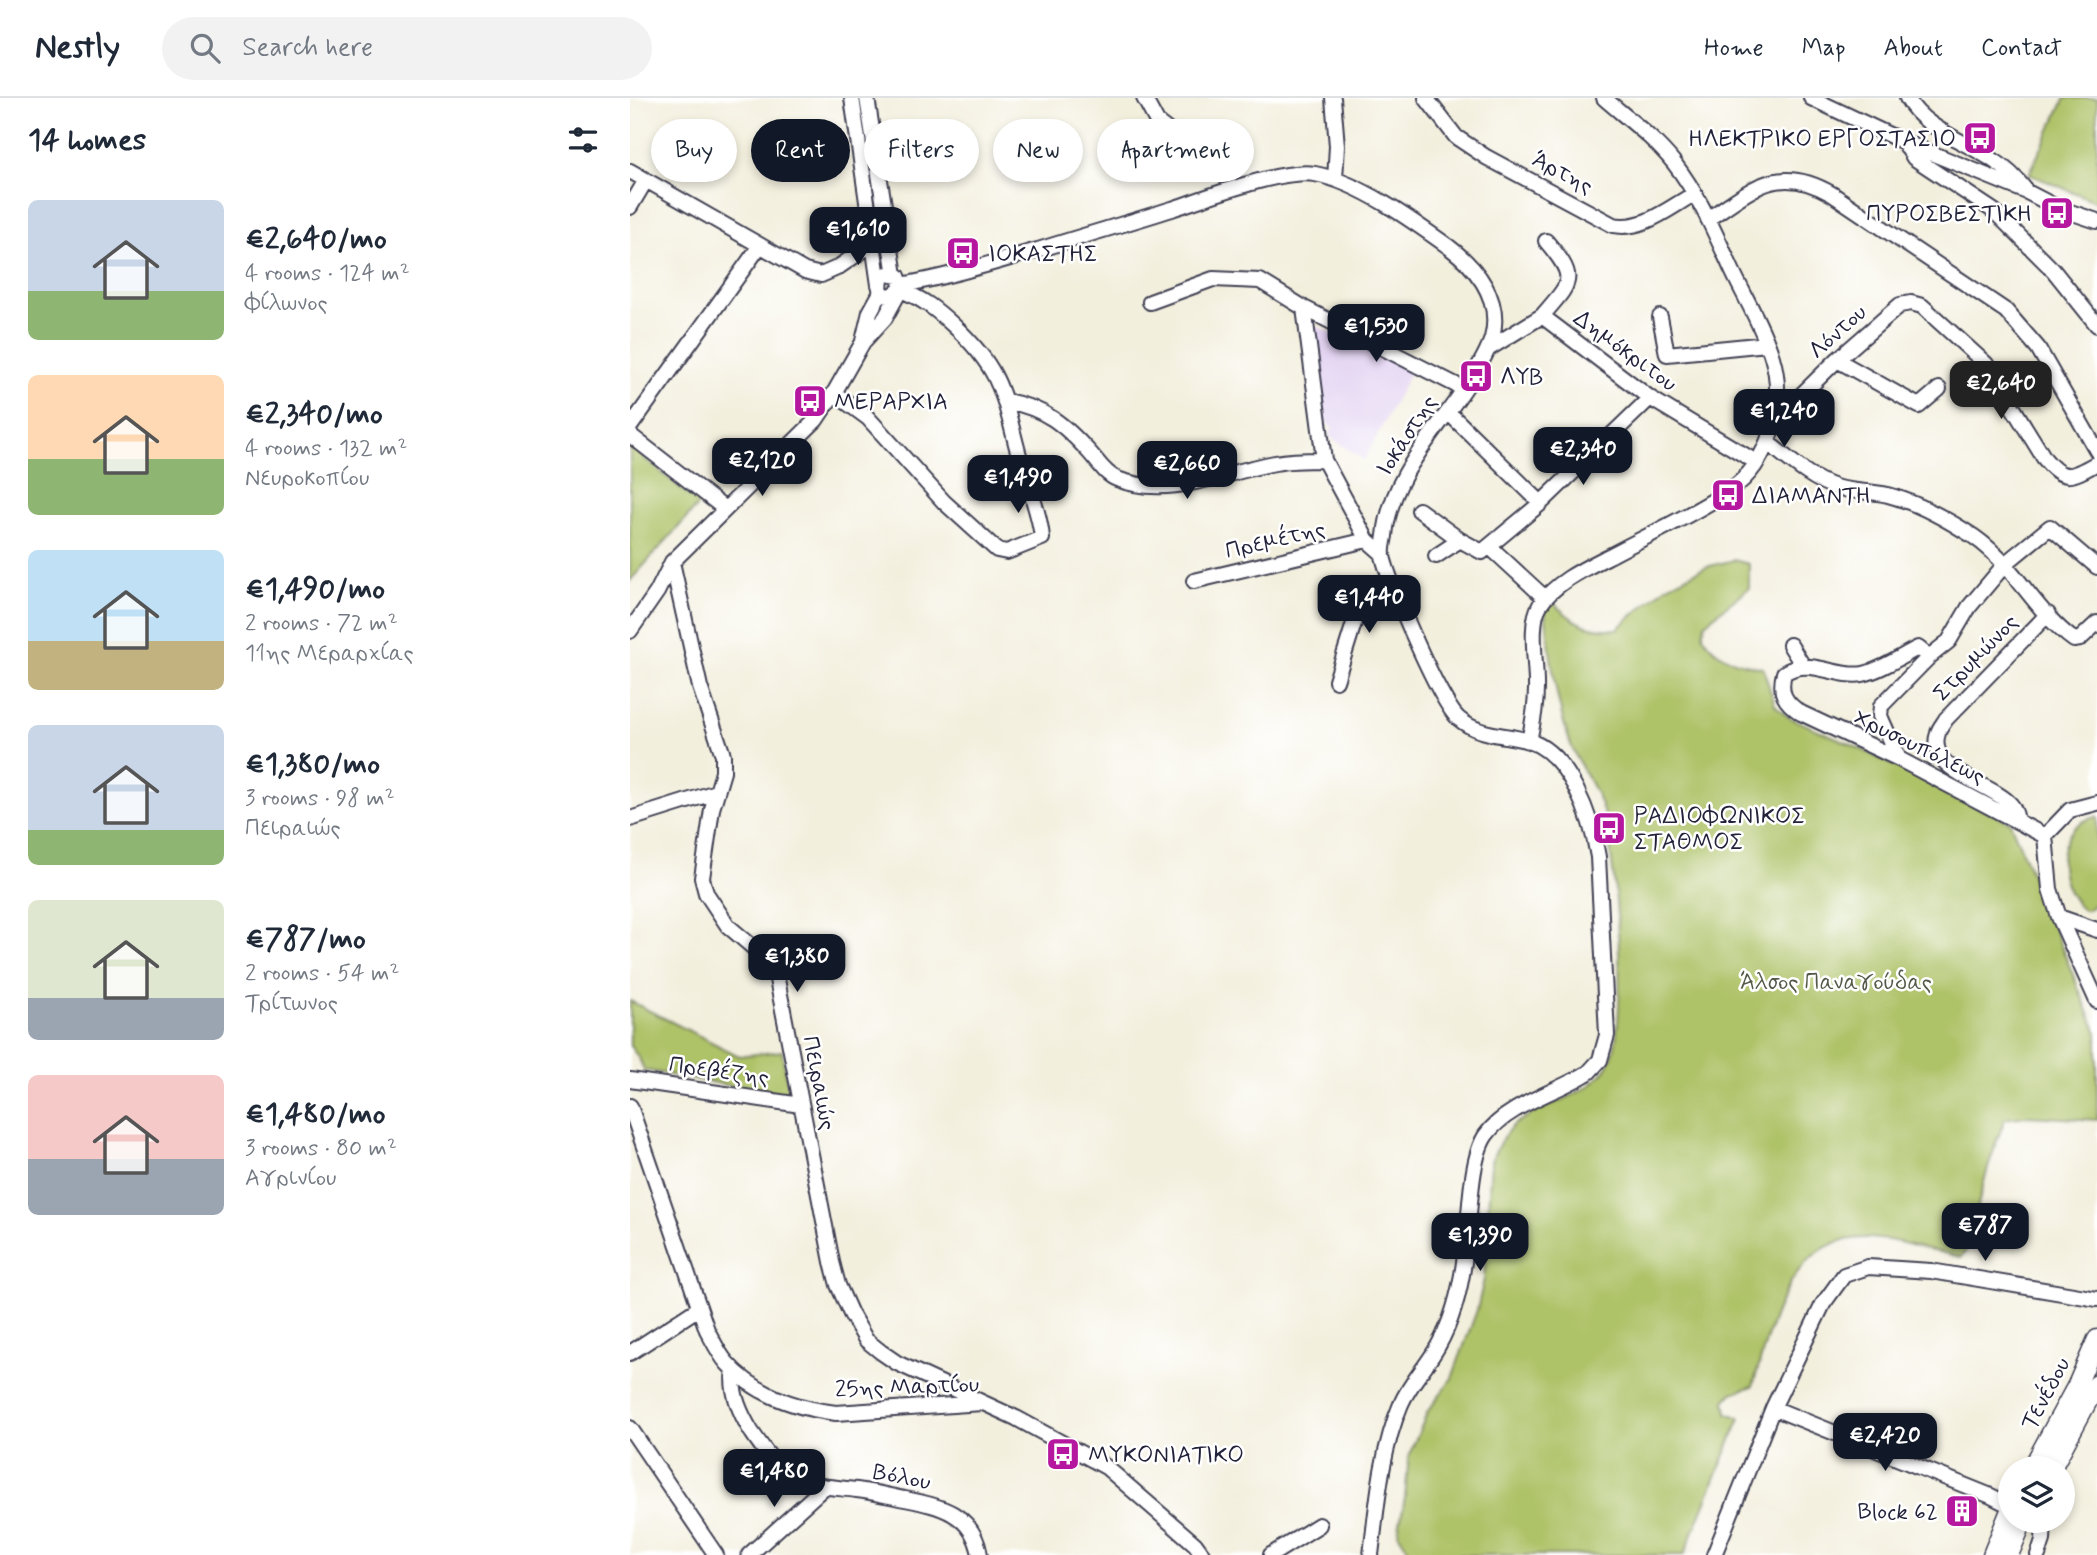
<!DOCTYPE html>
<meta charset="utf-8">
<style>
body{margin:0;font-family:Mynerve,sans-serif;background:#f2f2f3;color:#1f2937;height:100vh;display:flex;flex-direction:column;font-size:26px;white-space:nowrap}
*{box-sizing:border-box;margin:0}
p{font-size:23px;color:#747a83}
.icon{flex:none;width:38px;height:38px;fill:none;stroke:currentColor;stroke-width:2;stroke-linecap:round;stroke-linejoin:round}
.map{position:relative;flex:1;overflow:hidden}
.side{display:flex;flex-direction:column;background:#fff;width:630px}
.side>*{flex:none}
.hud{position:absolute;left:21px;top:21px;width:665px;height:63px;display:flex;gap:14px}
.controls{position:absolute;left:1368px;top:1358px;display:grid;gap:14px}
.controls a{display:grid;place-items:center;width:77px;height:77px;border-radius:50%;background:#fff;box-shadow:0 4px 10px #0003;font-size:35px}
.price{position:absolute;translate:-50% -60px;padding:0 16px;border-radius:14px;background:#111827;color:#fff;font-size:23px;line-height:46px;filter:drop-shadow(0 2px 4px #0008)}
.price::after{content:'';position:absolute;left:50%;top:42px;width:21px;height:16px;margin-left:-10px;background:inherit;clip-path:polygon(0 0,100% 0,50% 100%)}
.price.active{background:#222;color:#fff}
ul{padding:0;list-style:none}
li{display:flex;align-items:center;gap:21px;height:175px;padding:0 28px}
li span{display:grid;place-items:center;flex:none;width:196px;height:140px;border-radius:10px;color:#555}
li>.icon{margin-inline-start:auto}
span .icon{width:84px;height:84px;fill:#fffc;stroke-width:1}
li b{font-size:30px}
h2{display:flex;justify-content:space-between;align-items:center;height:84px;padding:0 28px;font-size:30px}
.pill{padding:0 24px;border-radius:32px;background:#fff;box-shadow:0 4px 10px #0003;font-size:24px;line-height:63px}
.pill.active{background:#111827;color:#fff}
header{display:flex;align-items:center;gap:42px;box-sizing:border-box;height:98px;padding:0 35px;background:#fff;border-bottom:2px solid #e0e1e3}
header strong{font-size:33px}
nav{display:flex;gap:38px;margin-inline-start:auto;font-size:24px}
.search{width:490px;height:63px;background:#f2f2f3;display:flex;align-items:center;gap:18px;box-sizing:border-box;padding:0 24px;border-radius:38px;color:#747a83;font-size:26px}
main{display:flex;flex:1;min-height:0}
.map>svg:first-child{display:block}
</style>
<header>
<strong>Nestly</strong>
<div class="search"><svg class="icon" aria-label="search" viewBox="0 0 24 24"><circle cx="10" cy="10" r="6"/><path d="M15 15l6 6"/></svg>Search here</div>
<nav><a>Home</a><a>Map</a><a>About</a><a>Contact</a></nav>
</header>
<main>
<section class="side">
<h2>14 homes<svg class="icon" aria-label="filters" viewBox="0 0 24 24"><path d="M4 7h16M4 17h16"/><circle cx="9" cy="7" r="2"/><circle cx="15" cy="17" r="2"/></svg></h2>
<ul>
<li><span style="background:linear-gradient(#c9d6e8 65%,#8fb573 0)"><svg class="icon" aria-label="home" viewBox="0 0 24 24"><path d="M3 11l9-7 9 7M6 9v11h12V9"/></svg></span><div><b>€2,640/mo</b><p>4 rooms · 124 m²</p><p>Φίλωνος</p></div></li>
<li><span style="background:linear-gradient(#ffd9b3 60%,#8fb573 0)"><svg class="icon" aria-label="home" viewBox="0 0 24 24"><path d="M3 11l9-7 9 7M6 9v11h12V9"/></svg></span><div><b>€2,340/mo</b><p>4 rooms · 132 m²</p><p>Νευροκοπίου</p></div></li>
<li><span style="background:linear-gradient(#bfe0f5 65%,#c2b280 0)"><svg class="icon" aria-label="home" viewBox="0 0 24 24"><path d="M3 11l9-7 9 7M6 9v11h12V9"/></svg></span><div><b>€1,490/mo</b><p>2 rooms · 72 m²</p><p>11ης Μεραρχίας</p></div></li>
<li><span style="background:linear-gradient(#c9d6e8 75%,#8fb573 0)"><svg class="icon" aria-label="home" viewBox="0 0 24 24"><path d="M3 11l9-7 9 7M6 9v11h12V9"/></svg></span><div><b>€1,380/mo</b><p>3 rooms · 98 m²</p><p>Πειραιώς</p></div></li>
<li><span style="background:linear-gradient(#dfe7d0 70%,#9aa5b1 0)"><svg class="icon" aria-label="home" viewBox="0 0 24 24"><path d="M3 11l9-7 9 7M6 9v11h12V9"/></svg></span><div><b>€787/mo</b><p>2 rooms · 54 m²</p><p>Τρίτωνος</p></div></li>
<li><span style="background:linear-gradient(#f6c9c9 60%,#9aa5b1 0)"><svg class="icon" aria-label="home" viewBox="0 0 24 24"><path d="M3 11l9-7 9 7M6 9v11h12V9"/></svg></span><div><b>€1,480/mo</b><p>3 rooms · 80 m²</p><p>Αγρινίου</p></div></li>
</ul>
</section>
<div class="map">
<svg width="1467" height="1457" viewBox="0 0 1467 1457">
<rect width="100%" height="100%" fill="#fff"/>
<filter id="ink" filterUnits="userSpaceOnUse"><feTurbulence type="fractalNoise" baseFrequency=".0143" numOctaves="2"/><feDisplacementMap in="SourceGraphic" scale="14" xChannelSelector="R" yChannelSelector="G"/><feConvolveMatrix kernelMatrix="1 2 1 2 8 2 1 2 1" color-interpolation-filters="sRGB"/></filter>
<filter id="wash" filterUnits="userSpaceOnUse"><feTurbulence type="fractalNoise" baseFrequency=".00686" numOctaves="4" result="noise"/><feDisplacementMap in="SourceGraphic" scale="28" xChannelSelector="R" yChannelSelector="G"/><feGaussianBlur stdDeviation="1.57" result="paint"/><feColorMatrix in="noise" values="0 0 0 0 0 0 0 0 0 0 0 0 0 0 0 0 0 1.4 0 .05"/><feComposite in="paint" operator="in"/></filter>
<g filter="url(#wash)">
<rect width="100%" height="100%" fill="#f3efdd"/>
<!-- built -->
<path fill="#e3d3f2" d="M689,229L781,273L734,362L699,338L703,330L692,321L680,232Z"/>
<!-- green -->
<path fill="#aec267" stroke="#687251" stroke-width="2" d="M1435,0H1467V104L1399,76Z
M0,348L69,406L0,483Z
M1104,462L1119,466V490L1075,525L1073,538C1087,561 1108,565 1133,570L1145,607L1158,619L1216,644L1380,724L1467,935V1022L1396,1018L1375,1021C1364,1049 1355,1078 1348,1107C1343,1128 1346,1142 1331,1159C1300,1153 1269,1141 1237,1140C1158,1138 1141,1227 1123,1288L1102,1295L1095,1303L1097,1315L1110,1320L1054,1457H782L768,1435L775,1400L779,1357L798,1313L822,1280L847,1212L854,1181L861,1063C867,1050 873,1036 884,1027C913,1004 962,1000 980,964C999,924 986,751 971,707C966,692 956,678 949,664C940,648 934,627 930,609C922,578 920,546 915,515L922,504C943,524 957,533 987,531L1037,488L1076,469Z
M1467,719V804L1458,812H1454C1423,789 1422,726 1467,719Z
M0,903L109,958L152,953L158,992L154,995L146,996L14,972L9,960L0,948Z"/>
</g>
<g filter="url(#ink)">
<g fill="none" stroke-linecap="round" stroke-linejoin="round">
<!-- minor casing -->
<g stroke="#414153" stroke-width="18">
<path id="minor" d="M222,0L249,187
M237,0L265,177
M514,0L527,24L559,49
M703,0L707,48L705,81
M796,0L826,39L856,59L983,127C1013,133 1039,110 1064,96
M1181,0L1274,44L1397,94L1428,110L1467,123
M1277,0C1294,32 1338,44 1366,64C1377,71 1386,80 1394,90
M1274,44L1284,60L1364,113L1423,172L1467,227
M0,73L175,173L191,177L207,170L258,135
M0,109L16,82
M1078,121C1123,90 1149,65 1202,96L1376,213L1408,250L1467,353
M271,187C318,179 362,165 408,152C452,138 498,125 542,111C575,100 653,70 685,76C729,84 783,123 819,149C848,171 872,202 862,240C857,257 846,273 837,287C806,334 760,379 755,438C754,444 752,452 753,458C758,483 811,607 829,621C849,638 875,636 899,643C939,655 962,721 968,759L977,937L970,962L959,974C928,994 877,1007 856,1037C839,1061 840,1126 835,1157C831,1189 824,1220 808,1248C797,1268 780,1285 771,1306C751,1353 747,1407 741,1457
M520,204L583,181L630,183L674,210L834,291
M674,210L694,362L737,442L753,456
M912,218C942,183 948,181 916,143
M1030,219L1037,256L1137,246
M233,243L240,214L251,194
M858,251L912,218L1020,300L1126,364
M1207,262L1289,308L1309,291
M204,295L238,320L314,404L367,452L377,454L412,440C410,416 399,391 392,368C373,303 377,276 323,227C307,212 292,200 270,192
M376,303C415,310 434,326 460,355C468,364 476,377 487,381C538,401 595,374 645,365C661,362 678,362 694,362
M819,315L911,405
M1144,318L1157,311L1207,262L1270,207L1281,205L1292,208L1356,266L1414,360C1434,385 1442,379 1467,365
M0,329L129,149
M0,337L95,411
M1138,345C1158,360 1180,381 1205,389C1221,394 1240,393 1258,397C1285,404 1311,418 1335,433C1383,461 1402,512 1444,542L1450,541L1467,525
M789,412L830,442L852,454L911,405L1020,300
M861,450L915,500
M806,458L830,442
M42,464L70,589L93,657V674L82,711L72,780L76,795L98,828L139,863L145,871L202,1164L208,1187L221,1216L236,1242L251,1254L267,1265L386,1320L476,1369L565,1446L573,1457
M564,483L737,442
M0,533L27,494L42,464L186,322L204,295L233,244L255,220L272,189L268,178L257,176L251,180L250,191L254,197L261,198L270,192
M1160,547L1173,568
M1299,559L1288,550C1271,558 1252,572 1233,576C1207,581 1179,558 1154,575C1149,594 1154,604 1171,615L1269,661L1415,738
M706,583L725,522L738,501L761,483
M899,643C903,625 906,609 906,591C907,568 898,526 910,507C926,483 958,469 983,456C1022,435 1063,417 1100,392C1140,365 1156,305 1142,259C1133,229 1115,200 1102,172C1085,135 1069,97 1044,65C1024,40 998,21 974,0
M1269,661L1250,618L1251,608L1299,559L1319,543L1339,509L1376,465L1420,429L1467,469
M0,721L86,694
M1387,722C1386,717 1384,710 1381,707C1363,685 1295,674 1308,635C1309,630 1314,625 1316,621L1418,516
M1415,738L1420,791L1429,819L1467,903
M1415,738L1440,712L1467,705
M1429,819L1467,832
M0,982L171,1007
M0,1008L77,1232C83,1243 89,1256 97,1265C125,1297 166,1310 206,1315L352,1305
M0,1255L69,1210
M104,1272C100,1293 110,1315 121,1333C132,1349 143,1366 160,1377C181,1390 204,1389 227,1392C243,1394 259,1398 275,1401C310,1408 343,1415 350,1457
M1143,1310L1361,1398L1381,1408
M0,1330L86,1457
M119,1457L193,1390
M641,1457L689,1427
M1084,1457L1143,1310L1193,1206L1214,1177L1238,1169L1301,1173L1467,1201
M1408,1457L1413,1442L1414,1423"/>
</g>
<!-- major casing -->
<g stroke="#414153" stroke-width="21">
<path id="major" d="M1402,1370L1447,1287L1467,1241
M1422,1370L1467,1286
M1362,1457L1381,1410
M1379,1457L1393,1423"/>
</g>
<!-- minor -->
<use href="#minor" stroke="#fff" stroke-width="14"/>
<!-- major -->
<use href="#major" stroke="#fff" stroke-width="18"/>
</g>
</g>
<!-- icons -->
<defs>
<g id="bus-square" transform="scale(1.75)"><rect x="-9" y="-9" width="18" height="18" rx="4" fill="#b5179e" stroke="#fff"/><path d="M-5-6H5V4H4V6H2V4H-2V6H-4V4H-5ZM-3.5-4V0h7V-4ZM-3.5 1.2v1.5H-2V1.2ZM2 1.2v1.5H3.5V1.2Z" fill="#fff"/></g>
<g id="building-square" transform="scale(1.75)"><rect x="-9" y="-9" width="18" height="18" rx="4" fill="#b5179e" stroke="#fff"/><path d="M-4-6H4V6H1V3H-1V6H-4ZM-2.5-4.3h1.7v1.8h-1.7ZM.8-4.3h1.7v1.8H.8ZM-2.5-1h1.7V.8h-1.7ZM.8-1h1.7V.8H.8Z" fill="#fff"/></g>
</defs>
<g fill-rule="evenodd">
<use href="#bus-square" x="1350" y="40"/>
<use href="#bus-square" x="1427" y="115"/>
<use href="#bus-square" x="333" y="155"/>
<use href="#bus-square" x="846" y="278"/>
<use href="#bus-square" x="180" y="303"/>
<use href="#bus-square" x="1098" y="397"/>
<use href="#bus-square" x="979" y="730"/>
<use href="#bus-square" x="433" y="1356"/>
<use href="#building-square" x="1332" y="1413"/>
</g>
<g text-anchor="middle" stroke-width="5" stroke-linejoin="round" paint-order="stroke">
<!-- poi labels -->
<g font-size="23" fill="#22223b" stroke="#fff" text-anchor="start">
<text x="1326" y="48" text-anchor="end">ΗΛΕΚΤΡΙΚΟ ΕΡΓΟΣΤΑΣΙΟ</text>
<text x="1402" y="123" text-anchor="end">ΠΥΡΟΣΒΕΣΤΙΚΗ</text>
<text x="358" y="163">ΙΟΚΑΣΤΗΣ</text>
<text x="870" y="286">ΛΥΒ</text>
<text x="204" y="311">ΜΕΡΑΡΧΙΑ</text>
<text x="1122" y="405">ΔΙΑΜΑΝΤΗ</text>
<text x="1004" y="725">ΡΑΔΙΟΦΩΝΙΚΟΣ<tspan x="1004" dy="26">ΣΤΑΘΜΟΣ</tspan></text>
<text x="458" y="1364">ΜΥΚΟΝΙΑΤΙΚΟ</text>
<text x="1308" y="1421" text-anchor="end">Block 62</text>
</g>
<!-- street labels -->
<g font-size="23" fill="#22223b" stroke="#fff">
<text transform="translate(933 74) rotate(28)" y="8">Άρτης</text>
<text transform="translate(1207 233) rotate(-42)" y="8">Λόντου</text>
<text transform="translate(996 252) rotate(36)" y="8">Δημόκριτου</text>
<text transform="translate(776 337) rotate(-57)" y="8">Ιοκάστης</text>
<text transform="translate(645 441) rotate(-13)" y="8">Πρεμέτης</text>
<text transform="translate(1345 559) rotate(-46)" y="8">Στρυμώνος</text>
<text transform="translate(1290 648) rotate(26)" y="8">Χρυσουπόλεως</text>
<text transform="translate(89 972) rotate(8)" y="8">Πρεβέζης</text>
<text transform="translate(190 985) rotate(79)" y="8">Πειραιώς</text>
<text transform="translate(277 1288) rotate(-2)" y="8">25ης Μαρτίου</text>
<text transform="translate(1415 1295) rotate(-62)" y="8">Τενέδου</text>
<text transform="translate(272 1378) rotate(11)" y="8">Βόλου</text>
</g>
<!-- park labels -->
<g font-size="23" fill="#535a4a" stroke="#fff">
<text x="1206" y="891">Άλσος Παναγούδας</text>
</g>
</g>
</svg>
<div class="controls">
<a><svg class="icon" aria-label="layers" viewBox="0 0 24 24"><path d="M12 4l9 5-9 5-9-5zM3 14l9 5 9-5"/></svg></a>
</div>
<b class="price" style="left:228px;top:169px">€1,610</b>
<b class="price" style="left:746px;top:266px">€1,530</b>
<b class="price active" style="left:1371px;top:323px">€2,640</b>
<b class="price" style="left:1154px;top:351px">€1,240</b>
<b class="price" style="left:953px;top:389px">€2,340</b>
<b class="price" style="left:132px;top:400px">€2,120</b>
<b class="price" style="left:557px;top:403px">€2,660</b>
<b class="price" style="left:388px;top:417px">€1,490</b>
<b class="price" style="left:739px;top:537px">€1,440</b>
<b class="price" style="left:167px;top:896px">€1,380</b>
<b class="price" style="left:1355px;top:1165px">€787</b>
<b class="price" style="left:850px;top:1175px">€1,390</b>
<b class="price" style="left:1255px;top:1375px">€2,420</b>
<b class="price" style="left:144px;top:1411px">€1,480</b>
<div class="hud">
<a class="pill">Buy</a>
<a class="pill active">Rent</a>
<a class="pill">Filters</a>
<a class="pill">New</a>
<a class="pill">Apartment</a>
</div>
</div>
</main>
